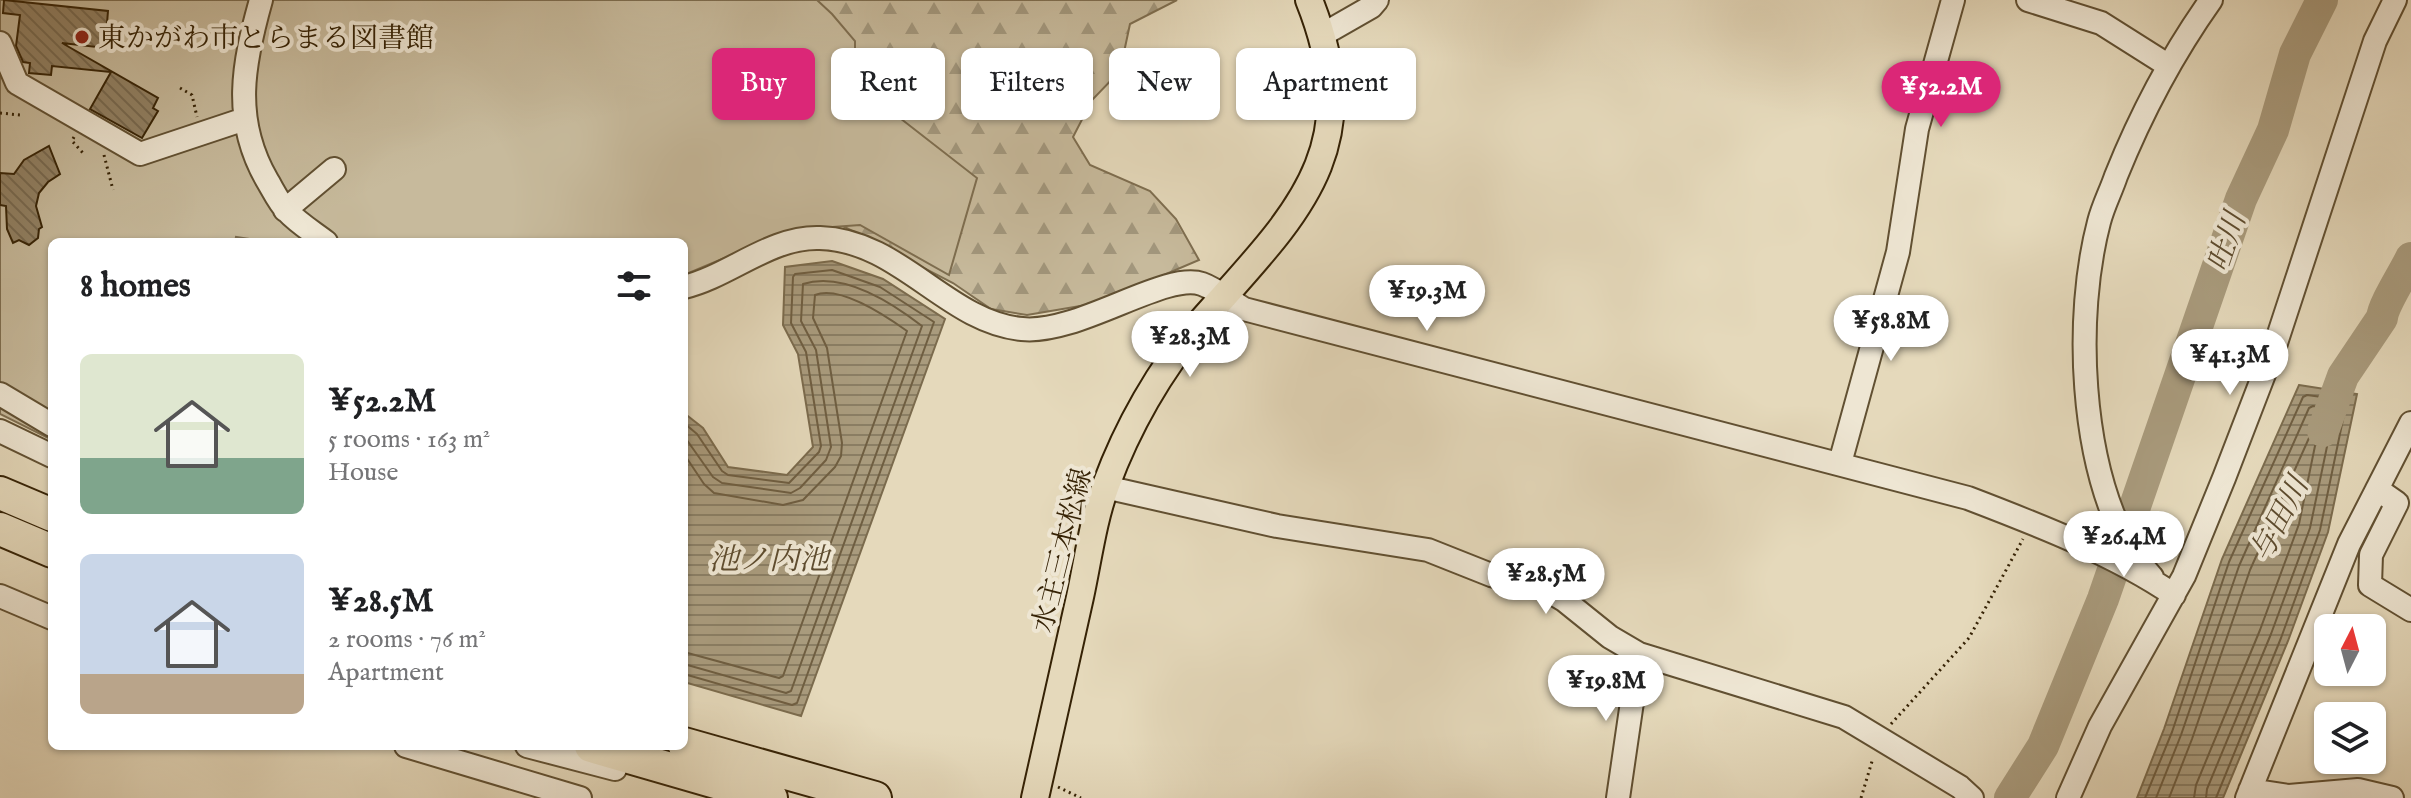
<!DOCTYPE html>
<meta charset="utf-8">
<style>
body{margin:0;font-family:"IM FELL English","Noto Serif JP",serif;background:#f2f2f2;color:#202124;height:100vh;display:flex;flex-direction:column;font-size:30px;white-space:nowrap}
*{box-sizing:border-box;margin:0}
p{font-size:26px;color:#757577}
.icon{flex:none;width:44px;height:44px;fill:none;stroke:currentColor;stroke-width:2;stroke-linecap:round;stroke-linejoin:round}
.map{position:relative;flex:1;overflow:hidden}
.details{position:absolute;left:48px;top:238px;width:640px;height:512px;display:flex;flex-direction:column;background:#fff;border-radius:12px;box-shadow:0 2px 6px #0004}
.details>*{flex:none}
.banner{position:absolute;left:712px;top:48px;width:760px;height:72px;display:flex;gap:16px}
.needle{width:52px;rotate:6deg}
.fabs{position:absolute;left:2314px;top:614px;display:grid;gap:16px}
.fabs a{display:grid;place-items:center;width:72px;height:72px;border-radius:12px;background:#fff;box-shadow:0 2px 6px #0004;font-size:40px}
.price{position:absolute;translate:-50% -68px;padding:0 18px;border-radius:28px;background:#fff;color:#222;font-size:26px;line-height:52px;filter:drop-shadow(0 2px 4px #0008)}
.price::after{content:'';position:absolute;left:50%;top:48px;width:24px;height:18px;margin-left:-12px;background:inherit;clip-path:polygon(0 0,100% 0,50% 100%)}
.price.on{background:#db2777;color:#fff}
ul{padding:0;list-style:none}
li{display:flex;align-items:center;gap:24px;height:200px;padding:0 32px}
li span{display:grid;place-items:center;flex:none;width:224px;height:160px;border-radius:12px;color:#555}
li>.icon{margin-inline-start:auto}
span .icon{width:96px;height:96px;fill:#fffc;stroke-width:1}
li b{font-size:34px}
h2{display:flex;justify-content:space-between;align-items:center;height:96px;padding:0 32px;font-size:34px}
.chip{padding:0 28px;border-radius:12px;background:#fff;box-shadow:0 2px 6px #0004;font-size:28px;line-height:72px}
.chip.on{background:#db2777;color:#fff}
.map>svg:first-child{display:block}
</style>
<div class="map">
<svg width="2411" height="798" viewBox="0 0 2411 798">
<defs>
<pattern id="forest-firs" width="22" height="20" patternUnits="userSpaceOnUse" patternTransform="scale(2)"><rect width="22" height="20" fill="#c7ba9c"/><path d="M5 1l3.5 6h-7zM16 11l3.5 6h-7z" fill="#a2977d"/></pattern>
<pattern id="water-rules" width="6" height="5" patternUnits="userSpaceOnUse" patternTransform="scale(2)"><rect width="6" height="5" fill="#a99b7d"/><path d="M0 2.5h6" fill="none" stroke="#8a7e64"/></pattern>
<pattern id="building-back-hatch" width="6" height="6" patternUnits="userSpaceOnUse" patternTransform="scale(2)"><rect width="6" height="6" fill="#918164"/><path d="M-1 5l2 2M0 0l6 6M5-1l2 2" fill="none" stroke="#776950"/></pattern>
</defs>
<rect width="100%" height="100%" fill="#e5d9bb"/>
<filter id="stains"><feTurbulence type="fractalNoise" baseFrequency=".0025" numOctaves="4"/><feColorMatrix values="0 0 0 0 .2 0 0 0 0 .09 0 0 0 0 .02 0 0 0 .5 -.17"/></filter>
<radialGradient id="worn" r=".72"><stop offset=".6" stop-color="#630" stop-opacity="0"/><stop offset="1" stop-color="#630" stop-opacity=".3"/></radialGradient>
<!-- forest -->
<path fill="url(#forest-firs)" stroke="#7e6e50" stroke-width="2" d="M800,0H1177L1130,24L1120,71L1092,100L1073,137L1090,165L1150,191L1176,219L1199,260L1098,303L1027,315L991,309L953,283L833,221Z"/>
<!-- park -->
<path fill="#c7ba9c" stroke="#7e6e50" stroke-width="2" d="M0,0H817L832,14L855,41V83L977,178L949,275L860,225L791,230L684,275V242H270L236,237L235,242H52V440L0,414Z"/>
<!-- water -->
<path fill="url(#water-rules)" stroke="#7b6b4d" stroke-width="2" d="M832,261L883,279L945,319L801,716L684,682V413L703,428L728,467L787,475L813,447L798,354L783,325L785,267Z
M2299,385L2357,394L2328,532L2288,641L2223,798H2137L2164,729L2222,559Z"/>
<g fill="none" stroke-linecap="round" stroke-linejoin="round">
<!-- shore -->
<path stroke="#6f5e41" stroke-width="2" d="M684,423L697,434L722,471L728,475L789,483L819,452L821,446L806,352L791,323L793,277L795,274L832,270L880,287L934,322L797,703L792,705L684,674
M684,436L713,477L722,483L791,493L800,488L826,460L831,447L816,350L801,321L803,284C843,271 891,302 922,326L791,691L786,693L684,664
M684,454L704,484L714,493L783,505L803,500L835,467L841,456L842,443L827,348L813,318L815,295C840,285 886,316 907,331L783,676L779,678L684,652
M2145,798L2172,732L2229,562L2303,397L2307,395L2344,400L2346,405L2320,530L2281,638L2216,798
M2156,798L2181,735L2239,566L2309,408L2313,406L2332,409L2334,413L2310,528L2271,634L2207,789L2206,798
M2169,798L2192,739L2250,570L2309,438L2314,436L2316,441L2299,524L2260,630L2196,785L2194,798"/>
<!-- river -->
<path stroke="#a99b7d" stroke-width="32" d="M2323,431L2343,376L2382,318C2383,305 2404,273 2411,258
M2010,798L2043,746L2103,599L2241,199L2273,130L2295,54L2322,0"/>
</g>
<!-- building -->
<path fill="url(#building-back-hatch)" stroke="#352205" stroke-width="2" d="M4,0L108,11L105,48L62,43L158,98L153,108L158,111L142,138L90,109L111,72L52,66L51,75L29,73L30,63L23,62L16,46L20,15L3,13Z
M49,146L60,174L48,182L39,193L36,206L42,227L39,229L38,238L29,245L19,240L13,243L7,229L6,206L0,205V173L14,174L24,160Z"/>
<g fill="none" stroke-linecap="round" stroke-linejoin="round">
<!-- minor casing -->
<g stroke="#615032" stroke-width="26">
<path id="minor" d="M261,0C243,64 232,119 267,180C273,190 279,203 287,211C298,223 313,232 326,242
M2028,0L2101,23L2169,66
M1322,35L1371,7L1377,0
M0,43L17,83L140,154L245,119
M285,210L334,169
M684,287C730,276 771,236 820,238C900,240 947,322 1022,329C1078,335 1165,271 1202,284C1216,289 1231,301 1244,309L1968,498C2036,524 2114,554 2174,595
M0,394L52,425
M0,431L52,456
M1840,463L1898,252L1917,129L1953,0
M1105,487L1277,526L1428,550L1491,575L1544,588L1564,600L1610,637L1639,654L1844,717L1960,787L1972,798
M2377,489L2397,503L2371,555L2370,585L2411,610
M2152,577C2144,568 2135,558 2129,548C2080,461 2074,317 2099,222C2103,206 2111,191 2116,176C2141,114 2172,55 2211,0
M0,596L52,618
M406,746L580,798
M527,746L615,769
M2250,790L2289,796L2358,790L2392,798
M1618,798L1639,654
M2068,798L2100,726L2184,576L2224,478L2276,343L2375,41L2395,0
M2247,798L2349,544L2411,423"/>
</g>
<!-- major casing -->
<g stroke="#352205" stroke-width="30">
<path id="major" d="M1035,798C1050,731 1065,664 1080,597C1088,560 1093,520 1106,485C1127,428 1160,369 1200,323C1294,216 1370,152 1309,0"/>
</g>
<!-- highway casing -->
<g stroke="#352205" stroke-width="36">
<path id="highway" d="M0,493L52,515
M0,529L52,551
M684,744L875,798
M591,746L771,798"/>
</g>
<!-- path -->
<path stroke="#352205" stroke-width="3" stroke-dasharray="2 4" stroke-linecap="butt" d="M180,88L192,95L197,117
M0,113L20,115
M74,137L72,141L83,153
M104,155L113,190
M1891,724L1969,638L2023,539
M1058,787L1081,798
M1861,798L1873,758"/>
<!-- minor -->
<use href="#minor" stroke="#eee6d3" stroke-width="22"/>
<!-- major -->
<use href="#major" stroke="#e5d9bb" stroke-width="26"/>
<!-- highway -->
<use href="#highway" stroke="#e5d9bb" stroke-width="32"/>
</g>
<!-- markers -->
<circle fill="#8f2418" stroke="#eee6d3" stroke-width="3" cx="82" cy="37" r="8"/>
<g text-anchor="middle" stroke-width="8" stroke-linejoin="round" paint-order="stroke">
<!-- poi labels -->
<g font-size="28" fill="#352205" stroke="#eee6d3" text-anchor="start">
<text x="98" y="47">東かがわ市とらまる図書館</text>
</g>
<!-- street labels -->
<g font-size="28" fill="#352205" stroke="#eee6d3">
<text transform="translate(1061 550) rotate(-76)" y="10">水主三本松線</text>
</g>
<!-- water labels -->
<g font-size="30" font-style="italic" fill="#5e4c2f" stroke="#eee6d3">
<text transform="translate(2226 242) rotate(-71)" y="10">吐川</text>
<text transform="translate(2279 519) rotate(-63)" y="10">与田川</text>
<text x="769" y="569">池ノ内池</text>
</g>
</g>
<rect width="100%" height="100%" filter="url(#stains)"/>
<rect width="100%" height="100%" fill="url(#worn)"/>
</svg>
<div class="fabs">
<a><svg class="needle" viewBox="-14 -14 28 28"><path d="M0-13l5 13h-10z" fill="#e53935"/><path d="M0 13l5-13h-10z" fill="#757577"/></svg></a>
<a><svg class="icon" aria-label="layers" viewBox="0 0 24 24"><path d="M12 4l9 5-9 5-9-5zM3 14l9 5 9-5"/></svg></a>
</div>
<b class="price on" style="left:1941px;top:129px">¥52.2M</b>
<b class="price" style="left:1427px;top:333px">¥19.3M</b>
<b class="price" style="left:1891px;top:363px">¥58.8M</b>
<b class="price" style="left:1190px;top:379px">¥28.3M</b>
<b class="price" style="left:2230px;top:397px">¥41.3M</b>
<b class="price" style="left:2124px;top:579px">¥26.4M</b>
<b class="price" style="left:1546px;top:616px">¥28.5M</b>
<b class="price" style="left:1606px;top:723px">¥19.8M</b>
<div class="banner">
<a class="chip on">Buy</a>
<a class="chip">Rent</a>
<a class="chip">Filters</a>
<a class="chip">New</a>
<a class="chip">Apartment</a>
</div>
<section class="details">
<h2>8 homes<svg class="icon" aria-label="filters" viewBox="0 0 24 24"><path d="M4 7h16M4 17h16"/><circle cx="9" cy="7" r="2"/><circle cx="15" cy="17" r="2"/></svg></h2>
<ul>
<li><span style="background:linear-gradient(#dfe7d0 65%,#7fa58c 0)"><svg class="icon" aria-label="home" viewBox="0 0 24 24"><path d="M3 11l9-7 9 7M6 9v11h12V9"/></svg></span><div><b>¥52.2M</b><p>5 rooms · 163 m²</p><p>House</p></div></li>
<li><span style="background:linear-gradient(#c9d6e8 75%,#b9a48a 0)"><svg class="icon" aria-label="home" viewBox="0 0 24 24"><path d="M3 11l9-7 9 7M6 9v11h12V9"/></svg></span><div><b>¥28.5M</b><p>2 rooms · 76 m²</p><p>Apartment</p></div></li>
</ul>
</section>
</div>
